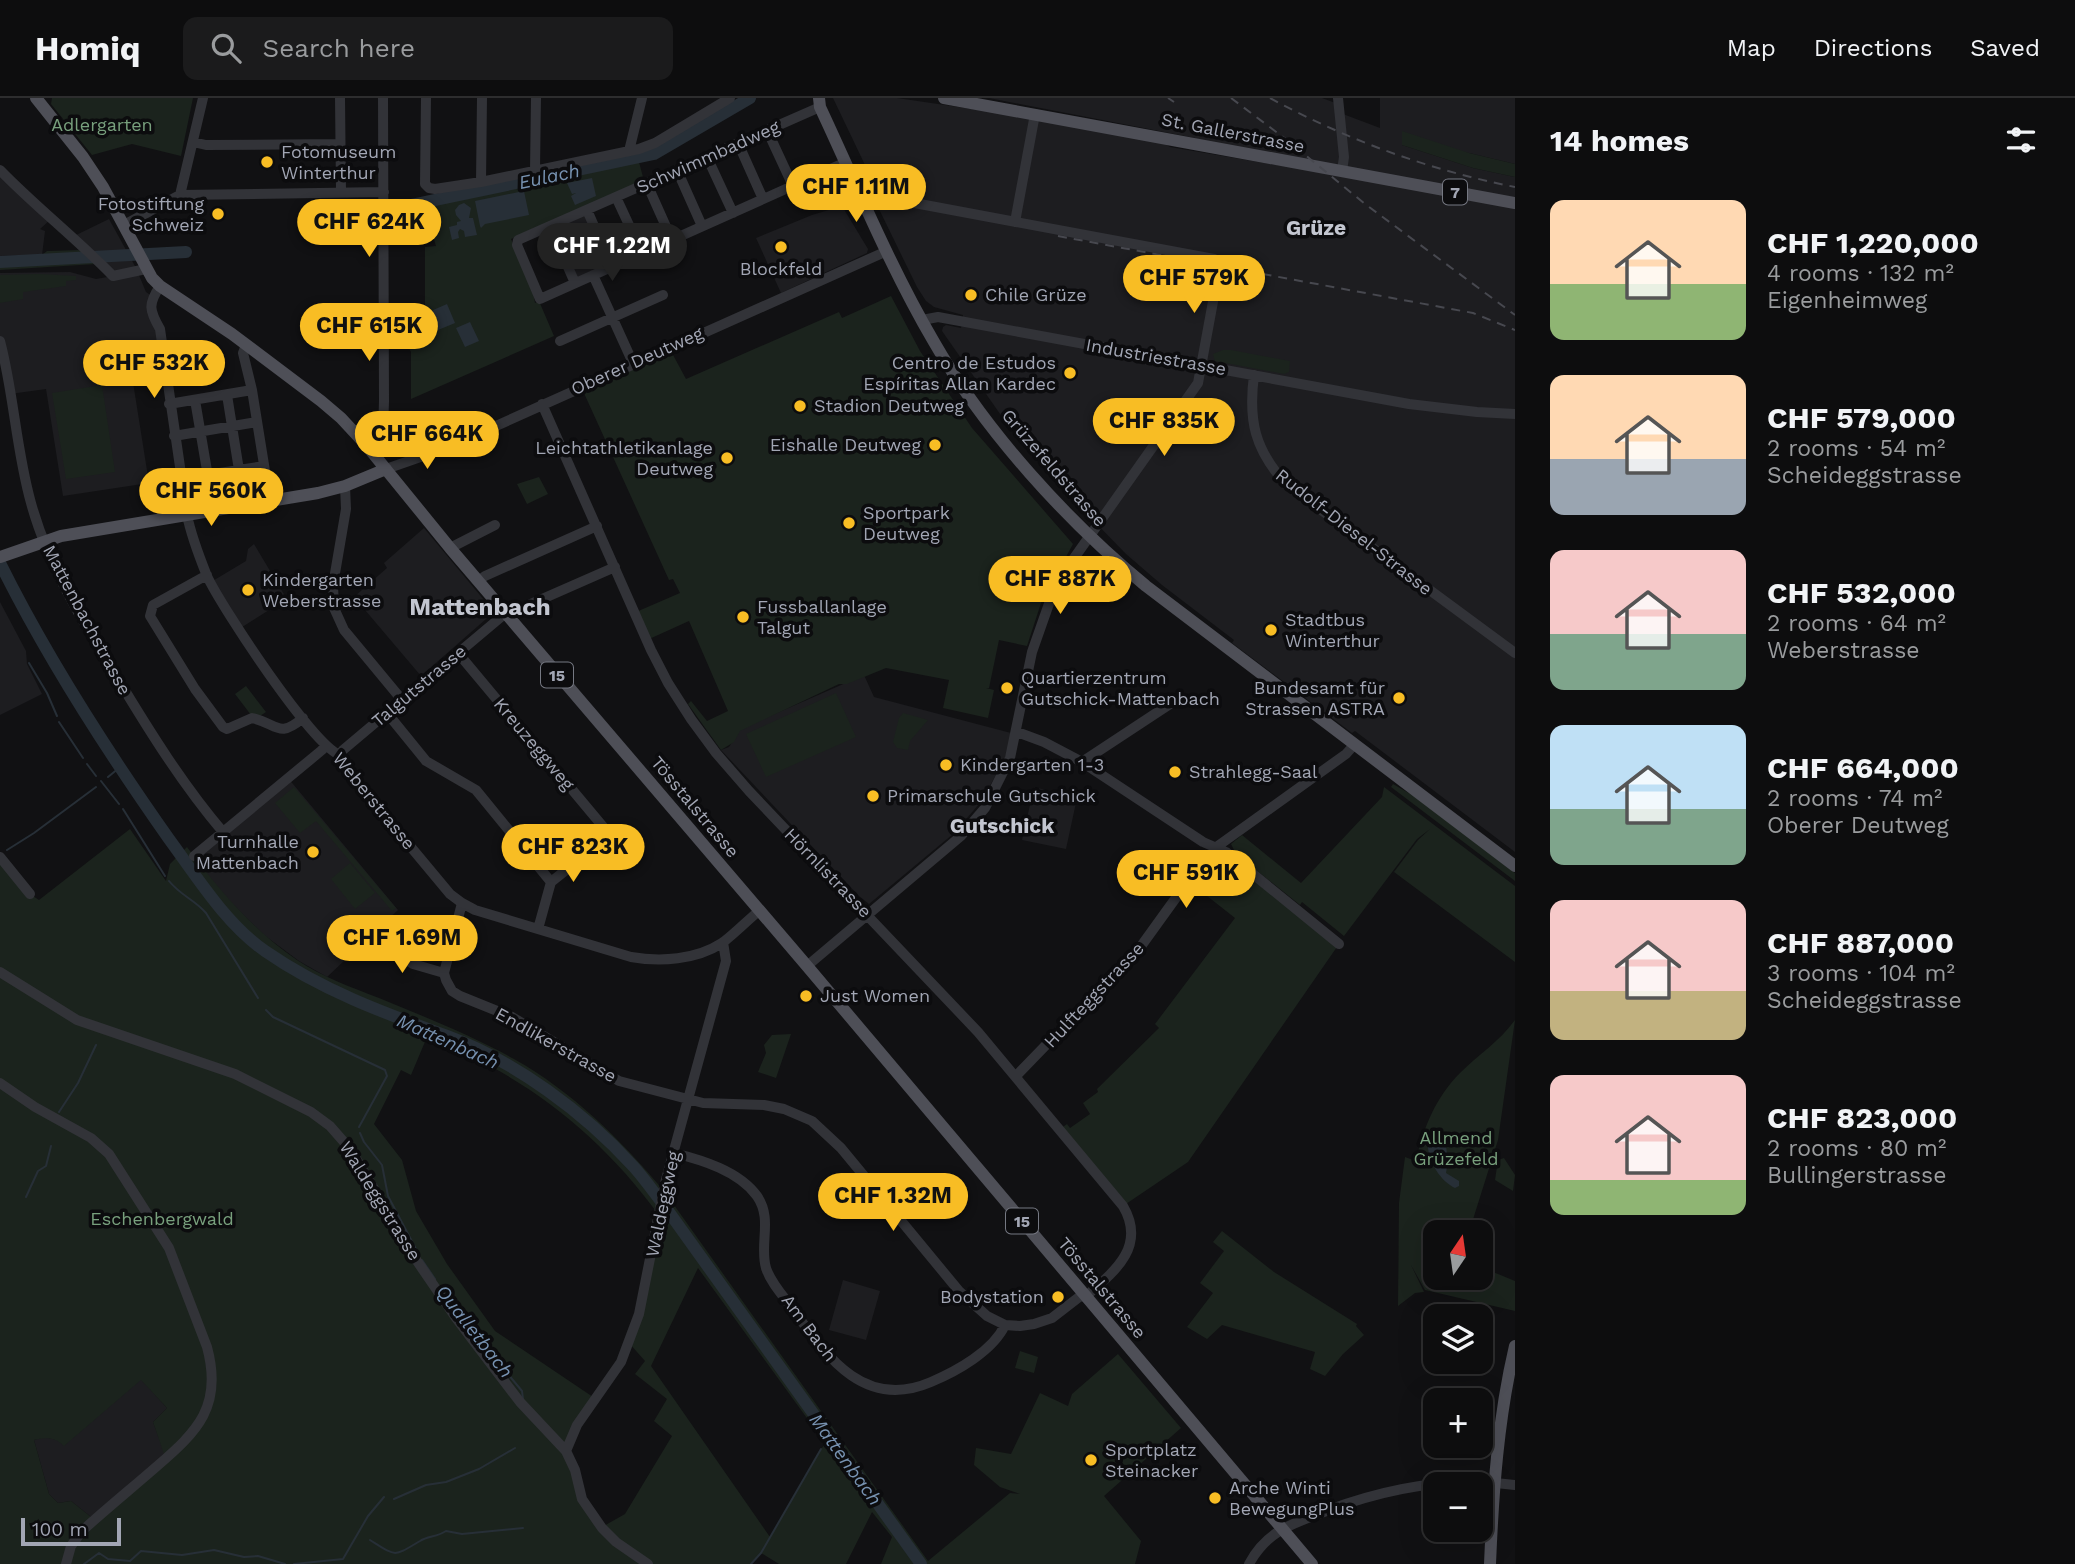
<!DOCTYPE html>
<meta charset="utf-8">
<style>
body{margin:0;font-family:"Work Sans",sans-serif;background:#1b1b1c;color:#f1f3f6;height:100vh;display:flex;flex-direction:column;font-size:26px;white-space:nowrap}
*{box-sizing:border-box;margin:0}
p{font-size:23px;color:#9a9c9e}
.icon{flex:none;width:38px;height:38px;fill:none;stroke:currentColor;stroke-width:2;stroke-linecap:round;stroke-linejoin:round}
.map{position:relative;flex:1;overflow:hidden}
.side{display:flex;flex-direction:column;background:#0d0d0e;width:560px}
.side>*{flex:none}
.needle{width:46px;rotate:13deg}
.controls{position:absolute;left:1423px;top:1122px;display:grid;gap:14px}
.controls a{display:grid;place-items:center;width:70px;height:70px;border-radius:14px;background:#0d0d0e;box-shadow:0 7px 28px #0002,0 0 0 2px #2d2d2e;font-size:35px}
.scale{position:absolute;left:21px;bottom:18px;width:100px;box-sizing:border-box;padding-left:7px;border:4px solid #a2a6b4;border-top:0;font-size:19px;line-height:24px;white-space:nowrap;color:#a2a6b4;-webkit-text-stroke:5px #0c0c0e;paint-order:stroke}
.price{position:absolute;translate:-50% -60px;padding:0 16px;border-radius:24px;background:#f8bd24;color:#111;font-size:23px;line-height:46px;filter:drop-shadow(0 2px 4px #0008)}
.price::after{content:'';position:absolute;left:50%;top:42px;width:21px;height:16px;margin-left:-10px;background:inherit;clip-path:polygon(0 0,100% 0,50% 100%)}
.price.selected{background:#222;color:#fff}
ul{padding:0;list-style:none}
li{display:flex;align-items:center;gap:21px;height:175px;padding:0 35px}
li span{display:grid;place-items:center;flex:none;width:196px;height:140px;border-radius:14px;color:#555}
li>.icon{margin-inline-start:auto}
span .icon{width:84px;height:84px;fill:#fffc;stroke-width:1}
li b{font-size:30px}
h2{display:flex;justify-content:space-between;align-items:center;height:84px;padding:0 35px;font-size:30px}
header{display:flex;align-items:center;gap:42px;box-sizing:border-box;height:98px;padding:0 35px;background:#0d0d0e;border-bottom:2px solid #2d2d2e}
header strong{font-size:33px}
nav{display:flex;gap:38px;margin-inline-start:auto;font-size:24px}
.search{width:490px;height:63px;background:#1b1b1c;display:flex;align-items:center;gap:18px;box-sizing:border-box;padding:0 24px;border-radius:14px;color:#9a9c9e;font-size:26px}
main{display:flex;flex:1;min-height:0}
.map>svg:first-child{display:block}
</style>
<header>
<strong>Homiq</strong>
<div class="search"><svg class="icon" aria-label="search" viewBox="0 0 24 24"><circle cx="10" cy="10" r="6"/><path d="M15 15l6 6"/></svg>Search here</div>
<nav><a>Map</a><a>Directions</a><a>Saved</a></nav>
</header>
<main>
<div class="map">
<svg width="1515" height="1466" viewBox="0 0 1515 1466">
<rect width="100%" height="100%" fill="#111113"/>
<!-- built -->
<path fill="#1d1d20" d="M833,0H897L1006,16L1162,44L1170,49L1276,67L1293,68L1203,48L1195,40L989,0H1322L1338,6L1343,16L1380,30V0H1515V66L1469,55L1402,47L1473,70L1515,79V754L1355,633L1352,635L1232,545L1234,542L1162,487L1126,456L1057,385L1005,323L942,233L943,229L946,227L961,230L963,217L934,209L926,203L917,189L878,109L883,102L900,105L903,97L876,90Z
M0,75L50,122L40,131L45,133L42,157L0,158Z
M842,108L868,151L867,155L781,195L756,140L812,117Z
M587,112L612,169L575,185L550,128Z
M109,121L136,170L146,194L153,199L163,254L129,259L149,385L63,398L46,291L10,296L0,243V175L70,174L96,181L113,178L72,139Z
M424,430L494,514L421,578L354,499L387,470L384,465Z
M254,446L288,503L277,507L239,531L211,484L246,463L248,451Z
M0,504L26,553L27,566L42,596L0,617Z
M864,577L874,599L1011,635L1007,655L999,672L980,705L967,720L953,736L869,806L859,798L721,652L729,649L740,631Z
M288,680L398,812L327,879L299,863L264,837L220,794L194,758Z
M1034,689L1077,700L1066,751L1022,742Z
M843,1182L880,1193L866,1242L829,1232Z
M141,1281L167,1310L153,1324L165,1356L91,1419L71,1403L58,1405L49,1396L34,1342L44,1339L58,1342L64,1347Z"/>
<!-- green -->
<path fill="#1b231d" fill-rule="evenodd" d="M52,0H193L181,58L132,46L92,57L51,6Z
M1402,33L1469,55L1515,66V79L1473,70L1402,47Z
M639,64L644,83L511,141L532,188L535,205L539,203L554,238L411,301V254L405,243L396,244V217L401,214L404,220L425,210V149L436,148L433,138L423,137L422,109Z
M81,152L96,166L0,172V159L42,157L47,153Z
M39,176L76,178V182L66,183V188L23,194V201L0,205V177Z
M891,198L920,253L972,330L1073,446L1041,505L1027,548L999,542L989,590H986L994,592L988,620L943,610L949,582L886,570L847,586H839L740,633L734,644L721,652L688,606L691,603L707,623L728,613L689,523L647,542L636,514L680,495L673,481L669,482L583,293L672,255L686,281L839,214L842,220Z
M1223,252H1231L1290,263L1289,274L1284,276L1215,263L1213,256Z
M102,287L115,374L66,381L52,295Z
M539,379L548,396L527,406L517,386Z
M246,588L266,614L260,618L251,617L235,596Z
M836,595L856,639L766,679L746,636Z
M903,615L928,622L910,643L908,652L897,650L893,644L899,620Z
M1393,686L1414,698L1515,775V783L1391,689Z
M294,689L396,810L392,813L316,723L300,735L275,705Z
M1384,689L1515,788V864L1394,774L1418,742L1430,731L1417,741L1344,838L1302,804L1300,807L1236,756L1231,746L1242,737L1301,785L1382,699Z
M130,731L166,783L170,766L187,749C220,793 252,831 297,862C322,879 351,889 379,900C425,919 471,937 514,961C573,994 621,1042 664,1093L928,1463L1010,1395L1020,1396L1000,1389L974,1367L976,1350L1011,1356L1040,1295L1068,1308L1072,1296L1118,1256L1181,1330L1104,1398L1141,1443L1135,1466H881L892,1439L872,1414L846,1466H779L761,1455L751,1466H0V759L30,796L39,802ZM427,939C523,976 598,1034 659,1117L629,1245L645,1263L635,1276L667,1301L654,1323L672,1338L625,1416L602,1429L580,1394L566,1353L596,1301L495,1233L447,1166L416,1113L402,1062L374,1026L401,972L411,977ZM698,1170L825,1345L770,1439L651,1268ZM141,1282L167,1310L153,1324L164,1356L91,1419L71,1403L58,1405L49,1396L34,1342C46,1339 55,1339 64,1348Z
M1215,750L1339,846L1188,1064L1123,1108L1060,1031L1067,1026L1070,1030L1090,1016L1083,1005L1098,994L1097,991L1159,930L1155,926L1235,820L1188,783Z
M350,765L375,795L355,811L331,781Z
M1515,922L1498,1042L1469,1134H1435V1180H1480L1481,1169L1515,1183V1213L1425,1192L1411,1167L1424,1194L1415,1195L1398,1208L1399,1105L1405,1059L1416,1063C1423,1030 1436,999 1460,975C1480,955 1498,945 1515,922Z
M791,936L776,980L758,974L766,955L764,947L772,937Z
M1504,1060L1515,1077L1513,1093L1495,1082L1498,1062Z
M1222,1133L1274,1174L1357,1226L1356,1228L1364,1237L1343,1256L1325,1278L1310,1271L1315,1254L1222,1227L1207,1241L1187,1229L1213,1195L1200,1185L1224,1153L1213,1144Z
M1020,1253L1038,1259L1034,1275L1015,1270Z"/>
<!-- water -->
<path fill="#272f37" d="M592,80L596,98L575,107L571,98L576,95L572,96L567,85Z
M524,93L529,117L485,126L481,130L480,128L475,103Z
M464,105L471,110L469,120H473L477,137L465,139L464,133L460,131L458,134L459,140L452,142L449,129L457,127V124L461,123L456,117L455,112L459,107Z
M447,206L455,225L409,244L401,226Z
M470,224L479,243L465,249L456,230Z
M1436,1036L1445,1040L1448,1063L1446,1075L1459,1083V1088L1455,1090C1439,1083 1422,1055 1430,1038Z"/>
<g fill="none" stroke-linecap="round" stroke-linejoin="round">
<!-- stream -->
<path stroke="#272f37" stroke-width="2" d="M45,551H46
M29,565L47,595L57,618
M59,624L83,660
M87,666L96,678
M108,679L119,670
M101,683L119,706
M123,711L165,778
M7,752L34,735L96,689
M169,783C180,797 195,802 206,815L258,900
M202,786V785
M266,912L273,919L385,972L387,978L359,1029
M59,1014L78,985L96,947
M360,1035L364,1044L382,1067L388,1098L417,1153
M26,1099L38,1073L46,1068L51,1048
M422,1162L435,1181
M473,1234L522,1293L523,1301
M828,1339L830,1336
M394,1401L426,1387L446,1384L479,1371L515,1350
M370,1442C397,1459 393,1459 420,1443C428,1438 437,1439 446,1433L462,1436L523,1430
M84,1466L99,1455L108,1461L130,1463L141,1453L182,1457L214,1452L244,1459L258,1458L285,1466
M294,1466L343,1461L368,1418L384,1399
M751,1466L761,1455L821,1351"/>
<!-- river -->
<path stroke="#272f37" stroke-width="12" d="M335,123L654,56L750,0
M0,164L186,154
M0,465C48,562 107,653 169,741C197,779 226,826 265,853C321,892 384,915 447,938C515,963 585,1015 633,1068C645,1081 655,1096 666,1110L921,1466"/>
<!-- minor -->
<path stroke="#323338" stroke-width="10" d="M340,0L341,94
M426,0L425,86L429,90L435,91L481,84L639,51L655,45L730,0
M1338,0L1344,59L1342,73
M820,9L518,142L517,147L540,201L846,64
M767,32L793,88
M193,44L206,47L340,46
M738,45L763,101
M629,53L642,0
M707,59L733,115
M0,72C36,109 77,141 113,178L146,171
M535,72L536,0
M677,72L702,128
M481,84L482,0
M647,86L672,142
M180,97L203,0
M616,99L642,155
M587,112L612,169
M1015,124L1035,16
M124,127L180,97L384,94
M550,128L575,185
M593,177L633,265
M160,188C148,206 149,212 160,231L187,417C191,437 199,458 207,478C222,510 313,648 340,657V664L450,796L462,805L475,812L631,859C660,864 696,862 722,845C732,838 749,821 760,812
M922,222L938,219L1409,306L1477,314L1515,316
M0,243C14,296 16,352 31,405C48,467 84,527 118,581C150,634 183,687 223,734
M560,243L663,197
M246,247L243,255L252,292L270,404
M1254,277C1248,323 1255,352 1286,386L1515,555
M227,297L243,397
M195,302L212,402
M169,306L252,292
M542,306L651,552L668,585L691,621L716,655L749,693L978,934L1123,1108C1147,1149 1114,1174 1085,1199
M174,338L257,324
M375,357L383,335L384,303L383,0
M386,371L449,349L887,153
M181,381L264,368
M345,388L346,411L333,487L334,510L344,532L402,602
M450,450L495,427
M207,477L153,507L150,518L195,591L223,629L227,631L252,620C278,626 278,641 303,620
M478,483L485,478L597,428
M458,555L610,737
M387,615L426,663L476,692L551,784
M1017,634L1044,644L1082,664L1203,744L1226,754L1339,846
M340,657L343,652L501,519L615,469
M1082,664L1173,604
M194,758L322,652L325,647
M0,759L30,796
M462,805L444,875L446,882L452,893L460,898L512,919L619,983L703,1005L764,1007L784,1011L812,1023L841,1050L959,1193L987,1218L1005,1227L1020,1228L1034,1226L1052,1220L1083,1196
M538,831L551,784L610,737L620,739
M374,841L413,866L444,875
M807,868L961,738L985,710L1010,660L1032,554L1051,500L1072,463L1198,285L1219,171L1218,164L1214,161L877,98H861
M0,874L77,922L235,976L311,1014L330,1028L351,1052L417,1163L456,1220L520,1304L566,1353L575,1372L582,1401L602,1430L616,1444L648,1466
M1016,978L1139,851L1201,765L1215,750L1346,656L1354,647
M0,985L35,1009L91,1040L109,1056L169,1150L207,1249C223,1308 198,1333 156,1369C132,1390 106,1411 82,1433L71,1448L66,1466
M674,1055C702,1062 739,1073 757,1098C773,1121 759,1146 766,1170C771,1186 786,1201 795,1214C829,1262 866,1312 931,1284C957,1273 993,1253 1005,1227
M566,1353L577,1327L621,1264L639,1216L665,1085L726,863L723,844
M1249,1466C1267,1432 1293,1426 1326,1413C1387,1390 1450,1378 1515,1387"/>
<!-- major -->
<path stroke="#4e4f57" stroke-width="12" d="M36,0L83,59L103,89L152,180L160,188L232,236L321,303L341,320L367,348L450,450L807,868L1312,1466
M819,0L820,9C857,88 890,169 934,244C985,333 1067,423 1146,488L1515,768
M944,0L1515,105
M0,459L61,438L318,395L345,388L386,371
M1490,1466C1493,1393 1498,1320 1515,1248"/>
<!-- rail -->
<path stroke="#47484f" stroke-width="2" stroke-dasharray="9 7" stroke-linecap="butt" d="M1168,0L1174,4
M1231,0L1287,42L1365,106L1515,217
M1270,0C1347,42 1429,72 1515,89
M1058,138L1473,215L1515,232"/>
</g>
<!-- markers -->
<g fill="#f8bd24" stroke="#0c0c0e" stroke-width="2.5">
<circle cx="267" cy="64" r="7"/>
<circle cx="218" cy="116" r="7"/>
<circle cx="781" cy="149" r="7"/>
<circle cx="971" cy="197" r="7"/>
<circle cx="1070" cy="275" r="7"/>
<circle cx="800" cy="308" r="7"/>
<circle cx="935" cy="347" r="7"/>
<circle cx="727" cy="360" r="7"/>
<circle cx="849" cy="425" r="7"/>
<circle cx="248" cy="492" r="7"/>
<circle cx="743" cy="519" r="7"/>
<circle cx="1271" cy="532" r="7"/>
<circle cx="1007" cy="590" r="7"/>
<circle cx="1399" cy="600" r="7"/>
<circle cx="946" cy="667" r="7"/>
<circle cx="1175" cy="674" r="7"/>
<circle cx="873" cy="698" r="7"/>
<circle cx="313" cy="754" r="7"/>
<circle cx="806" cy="898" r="7"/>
<circle cx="1058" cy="1199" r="7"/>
<circle cx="1091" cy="1362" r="7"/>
<circle cx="1215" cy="1400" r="7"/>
</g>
<g text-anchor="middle" stroke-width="7" stroke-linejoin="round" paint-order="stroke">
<!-- shield labels -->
<g fill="#0c0c0e" stroke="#757882" stroke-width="2">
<rect x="1443" y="81.5" width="24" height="25" rx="5"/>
<rect x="541" y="564.5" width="32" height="25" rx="5"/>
<rect x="1006" y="1110.5" width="32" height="25" rx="5"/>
</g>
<g font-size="16" font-weight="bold" fill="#a2a6b4">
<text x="1455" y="100">7</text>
<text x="557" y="583">15</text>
<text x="1022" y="1129">15</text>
</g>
<!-- park labels -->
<g font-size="18" fill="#78a07d" stroke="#0c0c0e">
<text x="102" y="33">Adlergarten</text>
<text x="1456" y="1046">Allmend<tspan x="1456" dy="21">Grüzefeld</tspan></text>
<text x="162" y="1127">Eschenbergwald</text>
</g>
<!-- street labels -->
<g font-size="18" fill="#a2a6b4" stroke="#0c0c0e">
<text transform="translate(1233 35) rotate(11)" y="6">St. Gallerstrasse</text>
<text transform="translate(708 59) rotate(-24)" y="6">Schwimmbadweg</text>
<text transform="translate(1156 259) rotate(10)" y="6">Industriestrasse</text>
<text transform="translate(637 263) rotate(-24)" y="6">Oberer Deutweg</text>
<text transform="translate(1054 370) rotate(49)" y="6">Grüzefeldstrasse</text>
<text transform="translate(1354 434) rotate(38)" y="6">Rudolf-Diesel-Strasse</text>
<text transform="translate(87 522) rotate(62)" y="6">Mattenbachstrasse</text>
<text transform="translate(419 588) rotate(-40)" y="6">Talgutstrasse</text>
<text transform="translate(534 646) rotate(50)" y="6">Kreuzeggweg</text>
<text transform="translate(374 703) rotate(51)" y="6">Weberstrasse</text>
<text transform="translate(695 709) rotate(50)" y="6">Tösstalstrasse</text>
<text transform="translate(828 775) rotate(46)" y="6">Hörnlistrasse</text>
<text transform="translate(1094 897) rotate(-47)" y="6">Hulfteggstrasse</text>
<text transform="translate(556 947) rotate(29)" y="6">Endlikerstrasse</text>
<text transform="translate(380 1103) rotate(58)" y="6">Waldeggstrasse</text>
<text transform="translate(663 1106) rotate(-78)" y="6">Waldeggweg</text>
<text transform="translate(1102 1190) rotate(50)" y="6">Tösstalstrasse</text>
<text transform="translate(809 1230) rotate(53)" y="6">Am Bach</text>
</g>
<!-- poi labels -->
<g font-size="18" fill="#a2a6b4" stroke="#0c0c0e" text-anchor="start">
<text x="281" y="60">Fotomuseum<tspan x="281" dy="21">Winterthur</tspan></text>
<text x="204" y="112" text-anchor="end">Fotostiftung<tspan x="204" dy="21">Schweiz</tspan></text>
<text x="781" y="177" text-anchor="middle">Blockfeld</text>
<text x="985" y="203">Chile Grüze</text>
<text x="1056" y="271" text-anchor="end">Centro de Estudos<tspan x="1056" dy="21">Espíritas Allan Kardec</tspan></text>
<text x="814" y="314">Stadion Deutweg</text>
<text x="921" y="353" text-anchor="end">Eishalle Deutweg</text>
<text x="713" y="356" text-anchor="end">Leichtathletikanlage<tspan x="713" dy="21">Deutweg</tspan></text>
<text x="863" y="421">Sportpark<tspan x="863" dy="21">Deutweg</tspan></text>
<text x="262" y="488">Kindergarten<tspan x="262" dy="21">Weberstrasse</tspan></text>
<text x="757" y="515">Fussballanlage<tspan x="757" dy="21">Talgut</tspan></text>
<text x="1285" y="528">Stadtbus<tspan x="1285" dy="21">Winterthur</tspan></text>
<text x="1021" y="586">Quartierzentrum<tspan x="1021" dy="21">Gutschick-Mattenbach</tspan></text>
<text x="1385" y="596" text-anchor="end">Bundesamt für<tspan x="1385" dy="21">Strassen ASTRA</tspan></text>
<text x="960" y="673">Kindergarten 1-3</text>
<text x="1189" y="680">Strahlegg-Saal</text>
<text x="887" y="704">Primarschule Gutschick</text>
<text x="299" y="750" text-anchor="end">Turnhalle<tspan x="299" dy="21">Mattenbach</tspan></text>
<text x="820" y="904">Just Women</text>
<text x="1044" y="1205" text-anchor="end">Bodystation</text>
<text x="1105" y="1358">Sportplatz<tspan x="1105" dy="21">Steinacker</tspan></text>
<text x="1229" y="1396">Arche Winti<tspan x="1229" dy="21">BewegungPlus</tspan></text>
</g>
<!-- water labels -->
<g font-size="19" font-style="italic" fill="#7792b1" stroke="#0c0c0e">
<text transform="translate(549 78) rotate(-12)" y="7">Eulach</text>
<text transform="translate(448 943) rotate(24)" y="7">Mattenbach</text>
<text transform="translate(475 1233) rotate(52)" y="7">Qualletbach</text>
<text transform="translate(846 1361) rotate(54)" y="7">Mattenbach</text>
</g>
<!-- quarter labels -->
<g font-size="21" font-weight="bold" fill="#c3c6d0" stroke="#0c0c0e">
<text x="1316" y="137">Grüze</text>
<text x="1002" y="735">Gutschick</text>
</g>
<!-- district labels -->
<g font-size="24" font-weight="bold" fill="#c3c6d0" stroke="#0c0c0e">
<text x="480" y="517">Mattenbach</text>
</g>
</g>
</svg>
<div class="controls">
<a><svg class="needle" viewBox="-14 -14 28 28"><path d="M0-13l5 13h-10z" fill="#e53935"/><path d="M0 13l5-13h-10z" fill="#9a9c9e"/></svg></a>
<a><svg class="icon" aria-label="layers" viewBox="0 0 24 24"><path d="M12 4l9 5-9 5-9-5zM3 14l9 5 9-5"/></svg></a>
<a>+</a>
<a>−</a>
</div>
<div class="scale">100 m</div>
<b class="price" style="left:856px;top:126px">CHF 1.11M</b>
<b class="price" style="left:369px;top:161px">CHF 624K</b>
<b class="price selected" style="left:612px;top:185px">CHF 1.22M</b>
<b class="price" style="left:1194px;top:217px">CHF 579K</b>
<b class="price" style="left:369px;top:265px">CHF 615K</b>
<b class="price" style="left:154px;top:302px">CHF 532K</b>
<b class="price" style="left:1164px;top:360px">CHF 835K</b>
<b class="price" style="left:427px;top:373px">CHF 664K</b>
<b class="price" style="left:211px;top:430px">CHF 560K</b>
<b class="price" style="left:1060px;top:518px">CHF 887K</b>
<b class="price" style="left:573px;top:786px">CHF 823K</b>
<b class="price" style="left:1186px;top:812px">CHF 591K</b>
<b class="price" style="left:402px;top:877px">CHF 1.69M</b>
<b class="price" style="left:893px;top:1135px">CHF 1.32M</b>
</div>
<section class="side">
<h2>14 homes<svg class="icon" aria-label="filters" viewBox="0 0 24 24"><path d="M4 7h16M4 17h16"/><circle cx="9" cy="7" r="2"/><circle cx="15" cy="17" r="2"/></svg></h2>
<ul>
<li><span style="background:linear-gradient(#ffd9b3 60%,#8fb573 0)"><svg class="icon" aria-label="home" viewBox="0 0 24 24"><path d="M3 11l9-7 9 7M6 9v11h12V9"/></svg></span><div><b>CHF 1,220,000</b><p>4 rooms · 132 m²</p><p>Eigenheimweg</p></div></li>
<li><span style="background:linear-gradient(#ffd9b3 60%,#9aa5b1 0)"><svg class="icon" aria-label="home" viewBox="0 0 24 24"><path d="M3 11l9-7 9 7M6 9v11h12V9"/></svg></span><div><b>CHF 579,000</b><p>2 rooms · 54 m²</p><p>Scheideggstrasse</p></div></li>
<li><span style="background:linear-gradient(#f6c9c9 60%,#7fa58c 0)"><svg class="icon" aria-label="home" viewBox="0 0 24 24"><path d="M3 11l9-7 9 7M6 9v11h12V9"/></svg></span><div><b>CHF 532,000</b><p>2 rooms · 64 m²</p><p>Weberstrasse</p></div></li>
<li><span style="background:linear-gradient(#bfe0f5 60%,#7fa58c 0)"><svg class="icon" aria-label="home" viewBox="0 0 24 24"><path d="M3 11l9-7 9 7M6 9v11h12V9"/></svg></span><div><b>CHF 664,000</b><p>2 rooms · 74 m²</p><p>Oberer Deutweg</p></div></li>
<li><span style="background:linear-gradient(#f6c9c9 65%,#c2b280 0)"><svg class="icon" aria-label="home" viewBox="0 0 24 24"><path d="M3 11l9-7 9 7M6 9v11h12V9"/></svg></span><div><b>CHF 887,000</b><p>3 rooms · 104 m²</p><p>Scheideggstrasse</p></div></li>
<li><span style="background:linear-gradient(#f6c9c9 75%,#8fb573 0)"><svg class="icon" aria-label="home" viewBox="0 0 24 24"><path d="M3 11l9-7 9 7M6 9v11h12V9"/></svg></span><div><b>CHF 823,000</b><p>2 rooms · 80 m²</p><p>Bullingerstrasse</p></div></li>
</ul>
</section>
</main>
